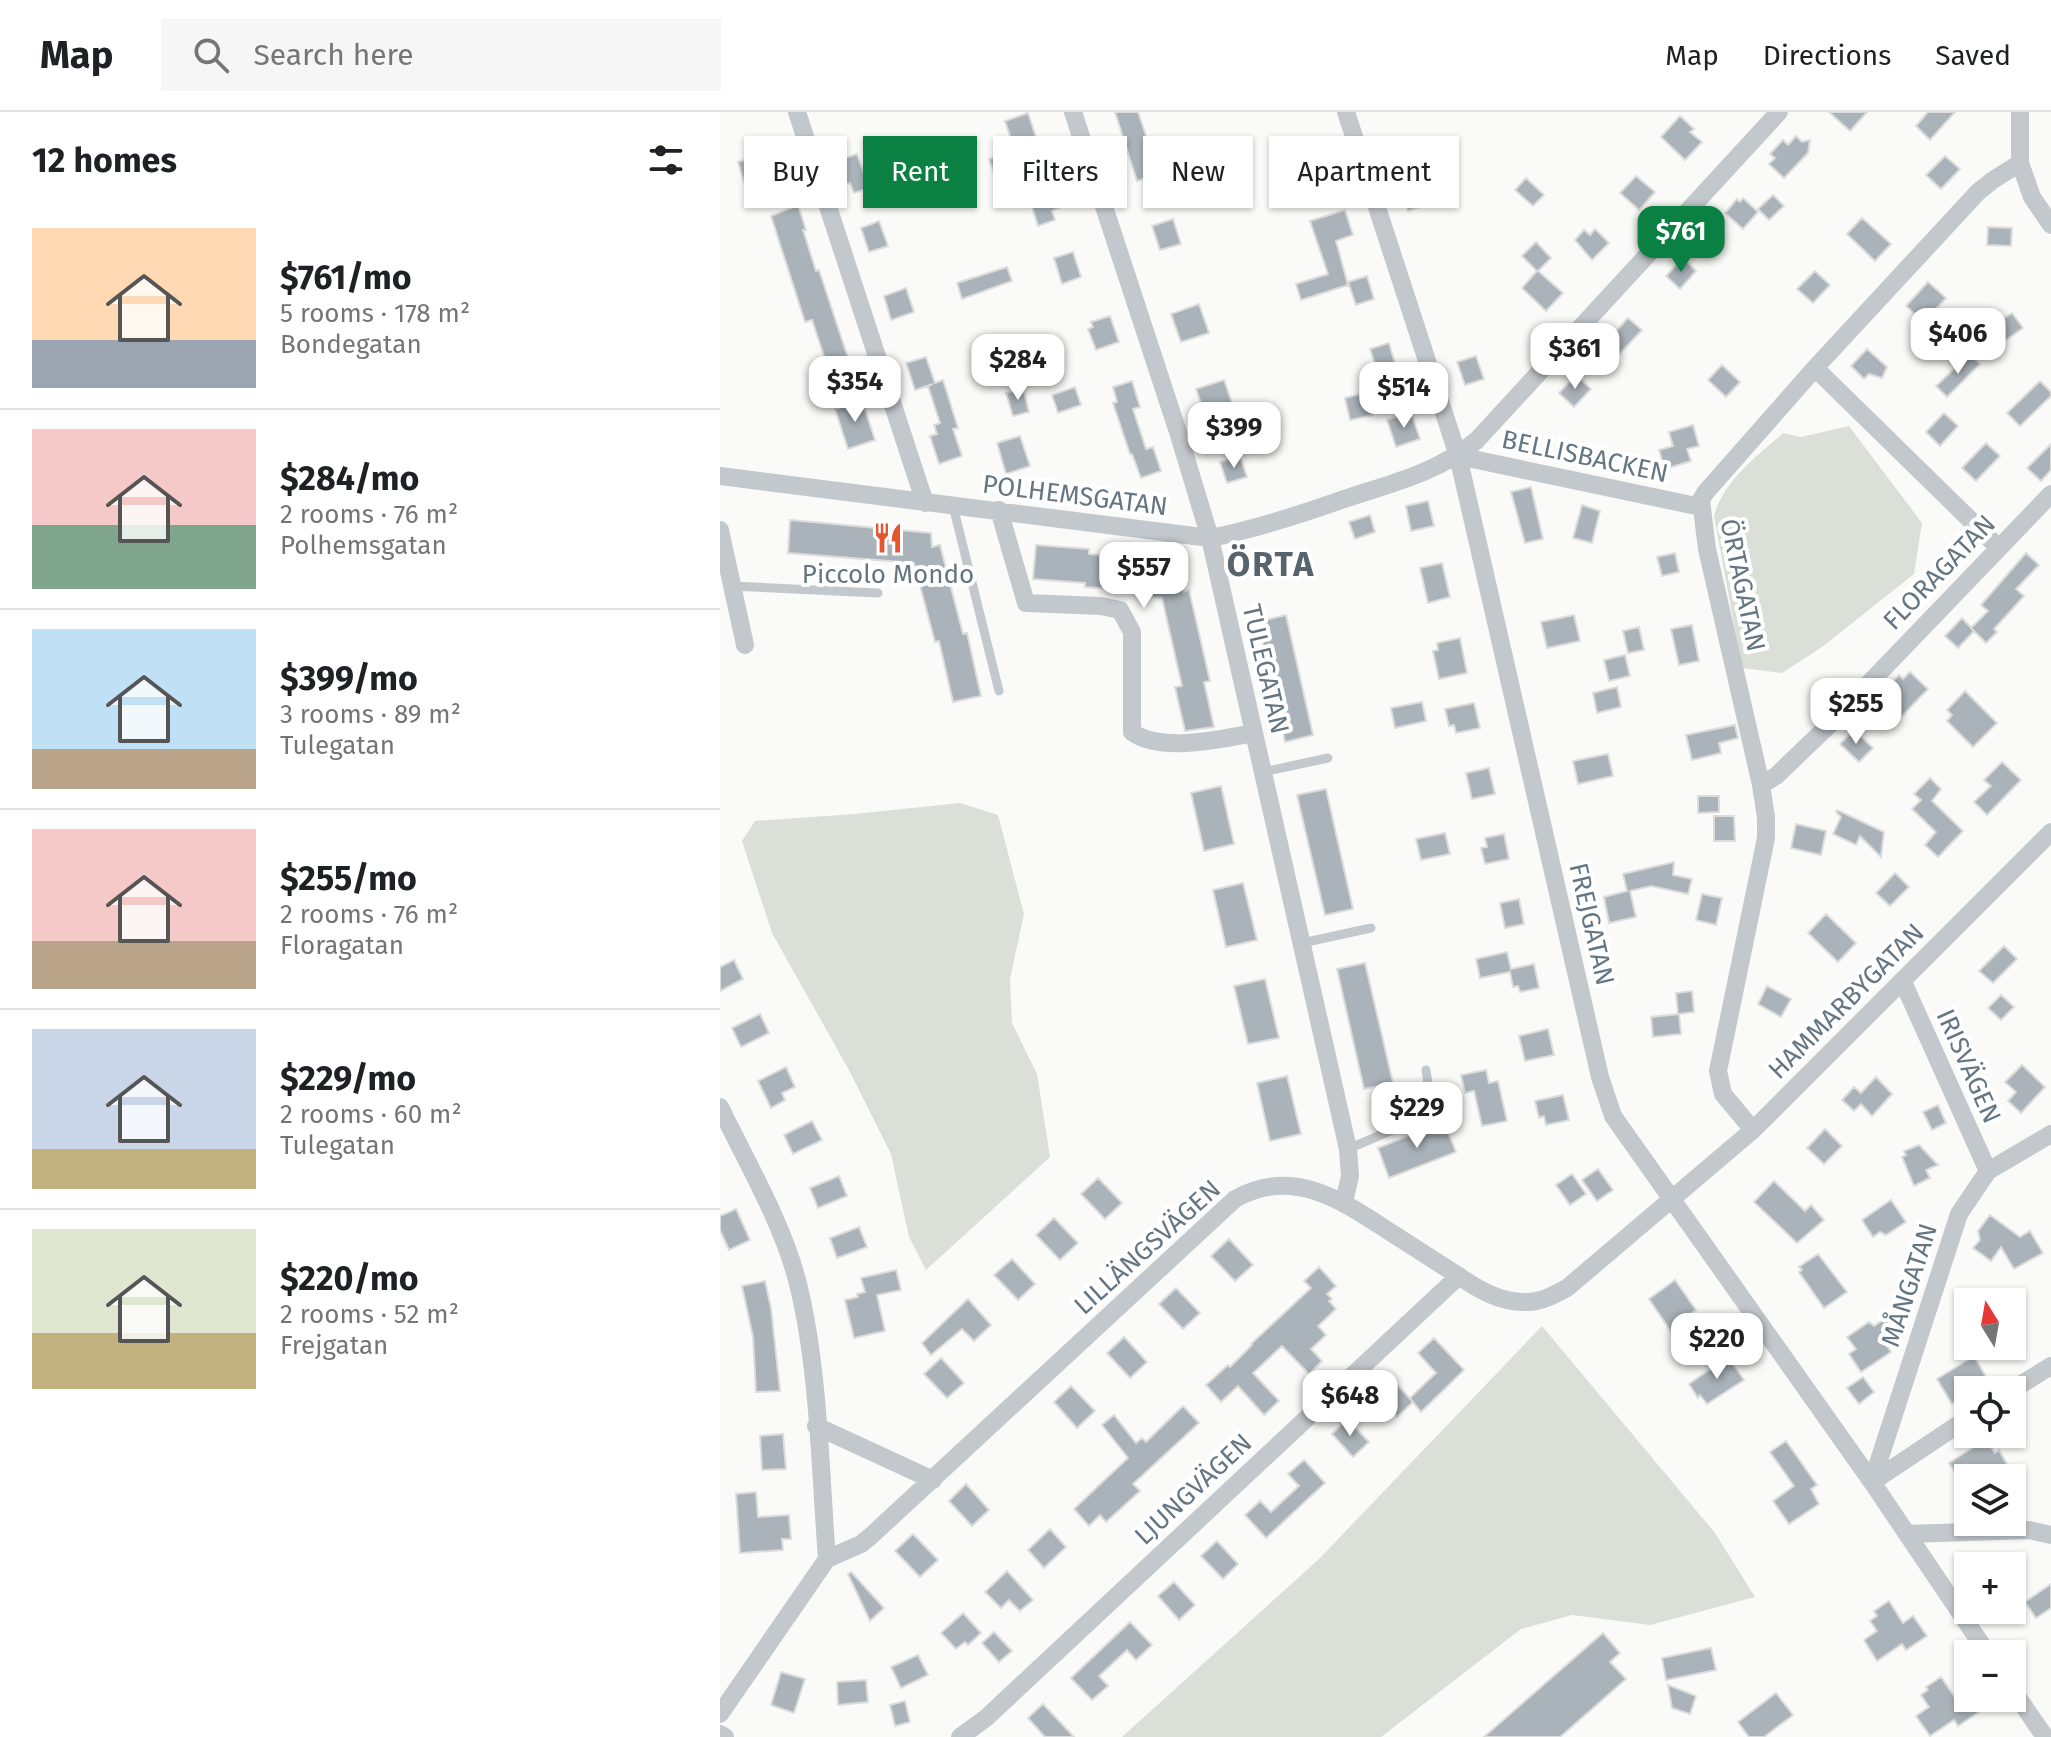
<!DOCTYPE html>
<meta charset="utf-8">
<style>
body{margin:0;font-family:"Fira Sans",sans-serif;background:#f6f6f6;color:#202124;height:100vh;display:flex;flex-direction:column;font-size:30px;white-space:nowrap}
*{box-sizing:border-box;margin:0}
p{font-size:26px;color:#757577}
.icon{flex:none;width:44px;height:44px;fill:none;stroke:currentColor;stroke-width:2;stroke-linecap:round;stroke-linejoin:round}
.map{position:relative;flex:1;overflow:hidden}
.panel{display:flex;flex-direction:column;background:#fff;width:720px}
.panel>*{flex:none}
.top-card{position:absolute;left:24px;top:24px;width:760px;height:72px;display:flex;gap:16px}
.needle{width:52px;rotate:349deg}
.tools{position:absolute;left:1234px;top:1176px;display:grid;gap:16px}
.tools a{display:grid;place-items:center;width:72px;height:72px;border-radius:0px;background:#fff;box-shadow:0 2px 6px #0004;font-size:40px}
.price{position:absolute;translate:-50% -68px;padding:0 18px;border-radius:16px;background:#fff;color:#222;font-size:26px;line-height:52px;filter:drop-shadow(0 2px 4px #0008)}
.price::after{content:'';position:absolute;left:50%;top:48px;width:24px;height:18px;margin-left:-12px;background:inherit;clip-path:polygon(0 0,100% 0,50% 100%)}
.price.current{background:#0b8043;color:#fff}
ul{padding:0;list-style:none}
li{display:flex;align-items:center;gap:24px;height:200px;padding:0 32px}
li+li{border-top:2px solid #e0e0e0}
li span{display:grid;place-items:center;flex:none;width:224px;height:160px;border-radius:0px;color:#555}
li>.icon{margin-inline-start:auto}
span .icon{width:96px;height:96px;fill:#fffc;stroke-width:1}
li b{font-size:34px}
h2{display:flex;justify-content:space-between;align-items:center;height:96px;padding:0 32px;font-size:34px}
.pill{padding:0 28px;border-radius:0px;background:#fff;box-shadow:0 2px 6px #0004;font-size:28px;line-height:72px}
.pill.current{background:#0b8043;color:#fff}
header{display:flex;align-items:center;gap:48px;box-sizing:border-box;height:112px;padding:0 40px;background:#fff;border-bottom:2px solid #e0e0e0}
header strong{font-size:38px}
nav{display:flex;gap:44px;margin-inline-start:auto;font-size:28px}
.search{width:560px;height:72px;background:#f6f6f6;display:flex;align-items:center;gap:20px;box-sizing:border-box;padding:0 28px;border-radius:0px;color:#757577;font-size:30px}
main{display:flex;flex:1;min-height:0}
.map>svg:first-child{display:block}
</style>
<header>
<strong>Map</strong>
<div class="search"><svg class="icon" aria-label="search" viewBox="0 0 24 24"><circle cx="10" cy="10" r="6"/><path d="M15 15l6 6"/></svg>Search here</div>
<nav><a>Map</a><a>Directions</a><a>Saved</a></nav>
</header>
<main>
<section class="panel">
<h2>12 homes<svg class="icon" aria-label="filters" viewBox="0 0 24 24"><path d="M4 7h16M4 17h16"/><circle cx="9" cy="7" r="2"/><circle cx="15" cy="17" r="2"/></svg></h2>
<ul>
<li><span style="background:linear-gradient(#ffd9b3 70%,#9aa5b1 0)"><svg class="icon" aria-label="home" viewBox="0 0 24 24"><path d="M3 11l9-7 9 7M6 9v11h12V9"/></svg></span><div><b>$761/mo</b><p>5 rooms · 178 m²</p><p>Bondegatan</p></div></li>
<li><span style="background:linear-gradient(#f6c9c9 60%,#7fa58c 0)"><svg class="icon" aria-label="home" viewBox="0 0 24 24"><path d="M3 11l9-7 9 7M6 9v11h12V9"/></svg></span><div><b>$284/mo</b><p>2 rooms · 76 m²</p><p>Polhemsgatan</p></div></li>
<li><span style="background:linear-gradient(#bfe0f5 75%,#b9a48a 0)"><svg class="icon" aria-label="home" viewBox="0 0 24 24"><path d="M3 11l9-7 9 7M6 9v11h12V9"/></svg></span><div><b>$399/mo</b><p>3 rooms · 89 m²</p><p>Tulegatan</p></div></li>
<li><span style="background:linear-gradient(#f6c9c9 70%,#b9a48a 0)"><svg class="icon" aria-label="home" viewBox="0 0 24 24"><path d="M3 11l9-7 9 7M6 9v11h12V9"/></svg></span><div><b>$255/mo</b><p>2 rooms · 76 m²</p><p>Floragatan</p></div></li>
<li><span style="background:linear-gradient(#c9d6e8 75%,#c2b280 0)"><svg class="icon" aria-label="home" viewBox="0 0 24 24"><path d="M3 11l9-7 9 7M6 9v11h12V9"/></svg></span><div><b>$229/mo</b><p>2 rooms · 60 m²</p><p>Tulegatan</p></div></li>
<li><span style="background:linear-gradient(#dfe7d0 65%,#c2b280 0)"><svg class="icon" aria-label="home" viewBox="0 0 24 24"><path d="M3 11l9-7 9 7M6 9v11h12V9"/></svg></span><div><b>$220/mo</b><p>2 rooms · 52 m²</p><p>Frejgatan</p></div></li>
</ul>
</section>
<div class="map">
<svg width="1331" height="1625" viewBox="0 0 1331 1625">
<rect width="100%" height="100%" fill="#fafaf8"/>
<!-- green -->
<path fill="#dadfd7" d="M1129,314L1202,411L1194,462L1102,535L1062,561L1022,556L994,404C1003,369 1037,344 1063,321L1081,325Z
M240,691L278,703L304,802L290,867L292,911L317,962L330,1045L206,1158L189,1125L171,1042L130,960L52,821L22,729L35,709L135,702Z
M822,1214L995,1421L1035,1485L930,1513L852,1503L801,1517L661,1625H402L599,1447Z"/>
<!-- building -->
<path fill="#aab3b9" stroke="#dcdcda" stroke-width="2" d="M395,0H418L439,62L417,69Z
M1109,0H1147L1130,19Z
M1208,0H1235L1210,28L1196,14Z
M308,1L317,28L294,36L285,9Z
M960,4L974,17L970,20L982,30L965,48L941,25Z
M1076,24L1082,30L1090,28L1088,41L1064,66L1049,52L1055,46L1050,42L1063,28L1068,33Z
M603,31L611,56L589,63L586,54L581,56L575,40Z
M292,39L299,59L276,67L269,47Z
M688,39L696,62L708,58L718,89L688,99L670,45Z
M49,40L53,55L43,59L45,63L24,70L18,50Z
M137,42L149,76L134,81L130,71L127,72L119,48Z
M1225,44L1240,57L1221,77L1206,63Z
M916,64L935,80L919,98L900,81Z
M806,66L824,83L813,94L795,78Z
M330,70L339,96L332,99L335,108L318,114L311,92L315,91L310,77Z
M1053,83L1064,94L1049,108L1038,97Z
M1023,86L1038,100L1023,117L1005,101L1017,87L1020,90Z
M78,93L86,118H83L96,159L99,158L129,249L108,256L92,208L85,210L51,104Z
M625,98L633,123L616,129L628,173L581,188L576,172L608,162L590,109Z
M1142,106L1171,132L1155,149L1127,122Z
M453,107L461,132L440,138L432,114Z
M159,109L168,134L149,140L141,116Z
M1268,115L1292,116L1291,134L1267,133Z
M875,117L889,131L872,148L855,128L864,118L870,123Z
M816,130L831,146L818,159L843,181L826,199L802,176L817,159L802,144Z
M353,140L361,165L342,172L334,146Z
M963,146L976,159L960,177L946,164Z
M287,155L292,169L242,187L237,171Z
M1095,159L1110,173L1093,191L1077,177Z
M647,164L654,187L636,193L628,170Z
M1208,170L1226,186L1204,210L1186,194Z
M186,176L194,200L171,208L164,184Z
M479,192L489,221L461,230L451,202Z
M1292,201L1303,216L1283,230L1272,215Z
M390,204L399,230L376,238L368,217L373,215L371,210Z
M908,206L922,218L891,251L878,239Z
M669,231L676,255L658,261L650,237Z
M1147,237L1167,255L1162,266L1149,262L1144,267L1131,254Z
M1250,242L1260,252L1227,285L1216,274Z
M756,244L764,267L745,273L737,250Z
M206,245L215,271L223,268L238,316L233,317L242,344L219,352L210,324L217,322L214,313L220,311L208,274L213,272L195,278L186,251Z
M1002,253L1020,270L1006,285L988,268Z
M856,263L871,277L854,295L839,281Z
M504,268L515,300L499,306L498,302L486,306L476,277Z
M412,269L420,295L413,297L426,337L433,335L441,359L421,366L412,342H410L393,291L397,290L393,275Z
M1320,269L1331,280V284L1300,314L1287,301Z
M355,275L361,293L338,301L332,283Z
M303,276L309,300L293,304L286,281Z
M649,280L653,303L630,308L625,286Z
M142,288L155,328L128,337L115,297Z
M691,300L700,327L676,335L667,308Z
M1224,301L1238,314L1220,334L1206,320Z
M973,313L979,334L967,337L971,349L945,357L939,338L953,334L949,320Z
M300,324L310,354L286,362L277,331Z
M1266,331L1280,344L1256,369L1242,356Z
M1331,332V358L1321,369L1307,356Z
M520,344L527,365L507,371L500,350Z
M811,375L823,427L805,431L791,380Z
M708,389L714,414L691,419L686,394Z
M862,393L880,399L872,431L853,426Z
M650,403L655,420L635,427L629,410Z
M70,408L211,421L212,435L220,433L243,522L247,521L261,584L233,590L219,529L215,530L194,451L68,441Z
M316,433L369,437V442L420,446V440L456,445L464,480L469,478L490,569L484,570L494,615L465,619L455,575L462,574L442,486L417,483V479L365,475V471L313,467Z
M955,441L959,460L942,464L937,445Z
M1306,441L1319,453L1296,477L1304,484L1274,517L1277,520L1266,531L1251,516L1268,499L1261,493Z
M722,451L730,485L708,491L700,456Z
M566,503L593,623L565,630L538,510Z
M854,503L860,529L827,536L821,510Z
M1242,506L1254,519L1238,536L1225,524Z
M972,513L979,549L959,553L951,517Z
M919,515L924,538L908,541L903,519Z
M740,526L747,561L719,567L713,539L718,538L717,531Z
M905,543L910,564L889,569L884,548Z
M1190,560L1208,577L1181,605L1163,587L1167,583L1163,580L1179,563L1183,567Z
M897,575L901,595L877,601L873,581Z
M1245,579L1277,611L1253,635L1227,609L1232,603L1227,598Z
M702,590L706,609L675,616L671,596Z
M754,591L760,616L736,621L734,613L729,614L725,597Z
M1015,613L1018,626L999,631L1001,641L972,648L966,623Z
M1134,618L1153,636L1139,650L1120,632Z
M888,642L893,664L858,672L853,649Z
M1282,650L1301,668L1267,703L1254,690L1271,674L1264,668Z
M769,656L775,682L752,687L746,661Z
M1210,666L1221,677L1212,689L1243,719L1218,745L1205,733L1216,720L1192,697L1201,688L1194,682Z
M501,674L514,732L484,739L471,681Z
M606,677L633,797L605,803L577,683Z
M978,684H999V700L978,701Z
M1117,698L1164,720L1161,745L1140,724L1136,733L1113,722L1121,705L1116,700Z
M994,704H1014L1015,729H994Z
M1076,712L1106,719L1101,743L1071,736Z
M725,721L730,742L701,748L696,727Z
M784,722L789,747L765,752L761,736L767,735L765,726Z
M954,750L953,763L972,767L968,782L931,774L910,779L916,805L889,811L884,785L907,779L903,762Z
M1175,761L1189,775L1170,794L1156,781Z
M523,771L537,828L506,835L493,778Z
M982,782L1002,786L996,813L976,808Z
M799,787L804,812L785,816L780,791Z
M1106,802L1136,831L1118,850L1088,821Z
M1284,834L1297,847L1273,871L1259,859Z
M787,840L791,857L814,852L819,876L800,880L798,874L793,875L790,860L760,866L756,847Z
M14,848L23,867L0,879V855Z
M645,851L673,971L644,977L617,857Z
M545,867L559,926L528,932L514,874Z
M1047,874L1071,887L1061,905L1038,892Z
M972,879L974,900L959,902L961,922L933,925L931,905L958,902L956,881Z
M1281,883L1294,895L1281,908L1268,896Z
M40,902L49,921L21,935L12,916Z
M828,917L834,943L805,949L799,924Z
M1302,953L1325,975L1301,1001L1288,989L1296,980L1285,970Z
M66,955L75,975L62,981L65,988L51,996L38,969Z
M766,958L769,971L778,969L787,1009L762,1014L754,979L745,981L741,963Z
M567,964L581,1022L550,1029L537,971Z
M1156,965L1172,982L1152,1004L1141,992L1134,999L1122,988L1134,975L1141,981Z
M843,983L849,1008L826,1013L824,1004L819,1006L815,989Z
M1218,993L1226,1011L1212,1018L1203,1000Z
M92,1009L102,1028L73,1042L64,1023Z
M724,1010L736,1040L669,1066L658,1036Z
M1105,1017L1122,1034L1104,1052L1087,1036Z
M1199,1033L1218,1053L1206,1058L1210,1066L1194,1074L1182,1045L1186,1043L1184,1039Z
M878,1057L893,1078L877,1089L862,1068Z
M852,1062L866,1082L850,1093L836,1073Z
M119,1064L127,1084L98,1096L90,1076Z
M378,1066L402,1091L385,1107L361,1082Z
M1054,1069L1085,1099L1091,1093L1104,1108L1077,1131L1034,1090Z
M1171,1088L1186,1110L1166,1123L1160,1120L1153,1125L1142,1108Z
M16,1097L30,1128L9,1138L0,1118V1104Z
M1270,1103L1300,1125L1310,1119L1323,1141L1294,1157L1281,1135L1271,1149L1253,1136L1260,1128L1258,1119Z
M334,1106L358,1131L340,1148L316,1123Z
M139,1115L147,1135L117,1146L110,1126Z
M509,1127L533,1153L515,1169L491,1144Z
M1098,1142L1127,1180L1104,1196L1079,1160L1082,1158L1079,1155Z
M292,1147L315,1172L298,1188L274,1163Z
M599,1155L616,1174L607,1182L612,1187L609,1189L616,1197L598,1214L606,1223L591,1237L602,1249L589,1262L562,1234L533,1261L559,1289L544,1303L518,1274L501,1290L486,1273L508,1253L510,1255L532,1233L531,1232L591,1176L584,1169Z
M176,1158L181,1178L157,1183L165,1219L134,1226L125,1188L138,1185L137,1182L145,1180L141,1166Z
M955,1168L976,1198L967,1204L976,1217L958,1230L929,1187Z
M45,1169L51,1196L60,1279L36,1280L33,1225L22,1174Z
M456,1176L480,1201L463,1217L439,1192Z
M248,1187L271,1213L254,1229L242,1217L211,1243L202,1231Z
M1167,1205L1178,1220L1164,1229L1171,1240L1141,1260L1129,1242L1136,1237L1127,1225L1149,1210L1154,1214Z
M404,1225L427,1250L410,1266L387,1241Z
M714,1226L744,1258L701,1300L690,1286L716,1261L698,1241Z
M1254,1244L1266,1265L1258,1270L1261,1274L1248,1278V1282L1232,1292L1217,1267Z
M1008,1245L1024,1268L987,1292L980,1283L978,1286L969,1272Z
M221,1246L244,1271L227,1286L204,1262Z
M1143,1265L1154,1280L1139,1292L1127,1276Z
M671,1266L693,1290L677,1305L655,1281Z
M351,1274L375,1299L357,1316L334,1290Z
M463,1294L479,1311L413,1372L420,1379L386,1410L380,1403L369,1414L354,1397L408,1346L382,1313L394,1303L416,1331L422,1326L426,1330Z
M627,1307L649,1330L633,1345L612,1322Z
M63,1322L66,1357L42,1358L40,1324Z
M1266,1327L1275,1341L1279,1338L1289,1356L1273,1366H1248L1242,1372L1229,1351Z
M1066,1329L1097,1373L1091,1377L1099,1392L1069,1412L1053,1389L1074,1374L1050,1340Z
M584,1348L605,1371L546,1426L525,1403L540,1389L551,1400L579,1374L568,1362Z
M246,1372L269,1398L252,1414L229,1389Z
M36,1380L38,1405L69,1403L71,1427H62L63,1438L20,1441L16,1382Z
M330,1417L346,1435L324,1456L308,1438Z
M193,1422L218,1448L200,1465L175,1439Z
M497,1429L518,1452L503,1467L481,1444Z
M287,1459L313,1488L300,1499L289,1488L281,1496L265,1480Z
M131,1460L164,1496L150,1509L128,1462Z
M454,1470L475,1493L459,1508L438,1484Z
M1331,1472V1496L1316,1506L1305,1490Z
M1169,1489L1183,1511L1193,1504L1207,1524L1186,1538L1182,1532L1157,1549L1144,1528L1157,1519L1150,1509L1157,1504L1154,1499Z
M243,1501L261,1521L248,1533L245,1530L236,1537L221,1521Z
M410,1510L432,1533L416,1548L407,1538L379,1564L388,1574L372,1588L351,1566Z
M274,1520L292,1539L279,1550L262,1531Z
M883,1521L900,1541L890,1550L906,1567L889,1582L840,1625H764Z
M991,1536L996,1558L946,1568L942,1546Z
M198,1543L208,1563L181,1576L171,1555Z
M61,1560L85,1567L74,1601L51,1593Z
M1221,1565L1236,1587L1246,1580L1259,1600L1238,1614L1234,1608L1210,1624L1196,1604L1209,1595L1201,1583L1208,1578L1206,1575Z
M146,1568L148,1590L118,1593L117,1570Z
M948,1573L976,1584L970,1602L952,1596Z
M1056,1581L1073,1603L1044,1625H1029L1018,1610Z
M185,1589L190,1610L175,1614L170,1593Z
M323,1592L354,1625H325L308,1606Z"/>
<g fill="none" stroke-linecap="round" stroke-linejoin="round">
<!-- lane -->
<path stroke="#c3c8cc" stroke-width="9" d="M233,394L279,579
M12,474L158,481
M543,660L608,646
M582,831L651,816
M628,1037L712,1001L706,958"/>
<!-- street -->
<path stroke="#c3c8cc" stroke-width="18" d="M77,0L205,391
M353,0L458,320L490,426L628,1037L630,1064L624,1090
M626,0L738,344L880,965L893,1004L1152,1370L1268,1542
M1300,51L1312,85L1331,113
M1095,256L1279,436
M738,344L981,395
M0,364L490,426C537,417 582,402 627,386C673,371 719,360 757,328L1059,0
M279,398L306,491L381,494L400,498L412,520V620C440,641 502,627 534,621
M0,418L25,533
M1041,673L1056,664L1107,615L1331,382
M1183,870L1268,1059
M0,995C26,1049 62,1110 77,1168C99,1253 100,1358 107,1447
M1033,1018L1003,982L998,959L1046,726V705L1041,673L987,437L981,388L985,381L1095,256L1258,80L1273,68L1300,51V0
M1292,1278L1331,1254
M96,1314L213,1368
M1152,1370L1239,1102L1268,1059L1331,1022
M1152,1370L1248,1306
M1187,1422L1309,1418L1331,1423
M1292,1577L1325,1625
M0,1602L107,1447L141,1432L152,1423L515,1087C571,1055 620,1087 667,1118C689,1132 712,1147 734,1161C756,1176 779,1191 807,1190C821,1190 834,1183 847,1176L1033,1018L1331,720
M0,1622L5,1625
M240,1625L266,1606L739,1164"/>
</g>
<!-- icons -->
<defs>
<g id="restaurant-bare" transform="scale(2.4)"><path d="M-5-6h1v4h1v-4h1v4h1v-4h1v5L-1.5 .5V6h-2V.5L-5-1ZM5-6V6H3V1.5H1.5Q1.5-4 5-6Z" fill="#e4572e" stroke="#fff" stroke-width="2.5" paint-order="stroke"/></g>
</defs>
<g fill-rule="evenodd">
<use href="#restaurant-bare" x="168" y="426"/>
</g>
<g text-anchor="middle" stroke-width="8" stroke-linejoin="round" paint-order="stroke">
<!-- street labels -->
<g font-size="26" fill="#657683" stroke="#fff">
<text transform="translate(865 344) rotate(12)" y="9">BELLISBACKEN</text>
<text transform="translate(355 383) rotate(7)" y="9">POLHEMSGATAN</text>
<text transform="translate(1219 460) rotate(-46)" y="9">FLORAGATAN</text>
<text transform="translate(1023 473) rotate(78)" y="9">ÖRTAGATAN</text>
<text transform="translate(546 557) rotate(77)" y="9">TULEGATAN</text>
<text transform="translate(872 812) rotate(77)" y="9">FREJGATAN</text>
<text transform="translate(1126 889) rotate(-45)" y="9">HAMMARBYGATAN</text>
<text transform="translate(1249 954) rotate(66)" y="9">IRISVÄGEN</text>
<text transform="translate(427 1135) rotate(-42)" y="9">LILLÄNGSVÄGEN</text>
<text transform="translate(1189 1173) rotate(-72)" y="9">MÅNGATAN</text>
<text transform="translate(473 1377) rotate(-43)" y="9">LJUNGVÄGEN</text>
</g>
<!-- poi labels -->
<g font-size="26" fill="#657683" stroke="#fff">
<text x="168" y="471">Piccolo Mondo</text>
</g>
<!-- district labels -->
<g font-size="34" font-weight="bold" letter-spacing="2" fill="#57646e" stroke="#fff">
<text x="551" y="464">ÖRTA</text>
</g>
</g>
</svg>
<div class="tools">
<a><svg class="needle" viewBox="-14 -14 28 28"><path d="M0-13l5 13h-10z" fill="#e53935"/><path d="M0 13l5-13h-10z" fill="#757577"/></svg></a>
<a><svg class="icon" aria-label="locate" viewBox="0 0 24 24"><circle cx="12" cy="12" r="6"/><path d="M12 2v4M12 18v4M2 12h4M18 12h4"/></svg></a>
<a><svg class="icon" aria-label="layers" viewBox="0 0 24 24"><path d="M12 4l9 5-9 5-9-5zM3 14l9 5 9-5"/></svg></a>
<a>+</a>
<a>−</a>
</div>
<b class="price current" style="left:961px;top:162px">$761</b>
<b class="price" style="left:1238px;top:264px">$406</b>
<b class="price" style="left:855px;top:279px">$361</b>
<b class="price" style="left:298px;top:290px">$284</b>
<b class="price" style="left:135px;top:312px">$354</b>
<b class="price" style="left:684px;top:318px">$514</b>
<b class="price" style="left:514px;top:358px">$399</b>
<b class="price" style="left:424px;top:498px">$557</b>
<b class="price" style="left:1136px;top:634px">$255</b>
<b class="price" style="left:697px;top:1038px">$229</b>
<b class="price" style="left:997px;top:1269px">$220</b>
<b class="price" style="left:630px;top:1326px">$648</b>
<div class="top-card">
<a class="pill">Buy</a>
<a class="pill current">Rent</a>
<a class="pill">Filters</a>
<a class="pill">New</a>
<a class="pill">Apartment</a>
</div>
</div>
</main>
